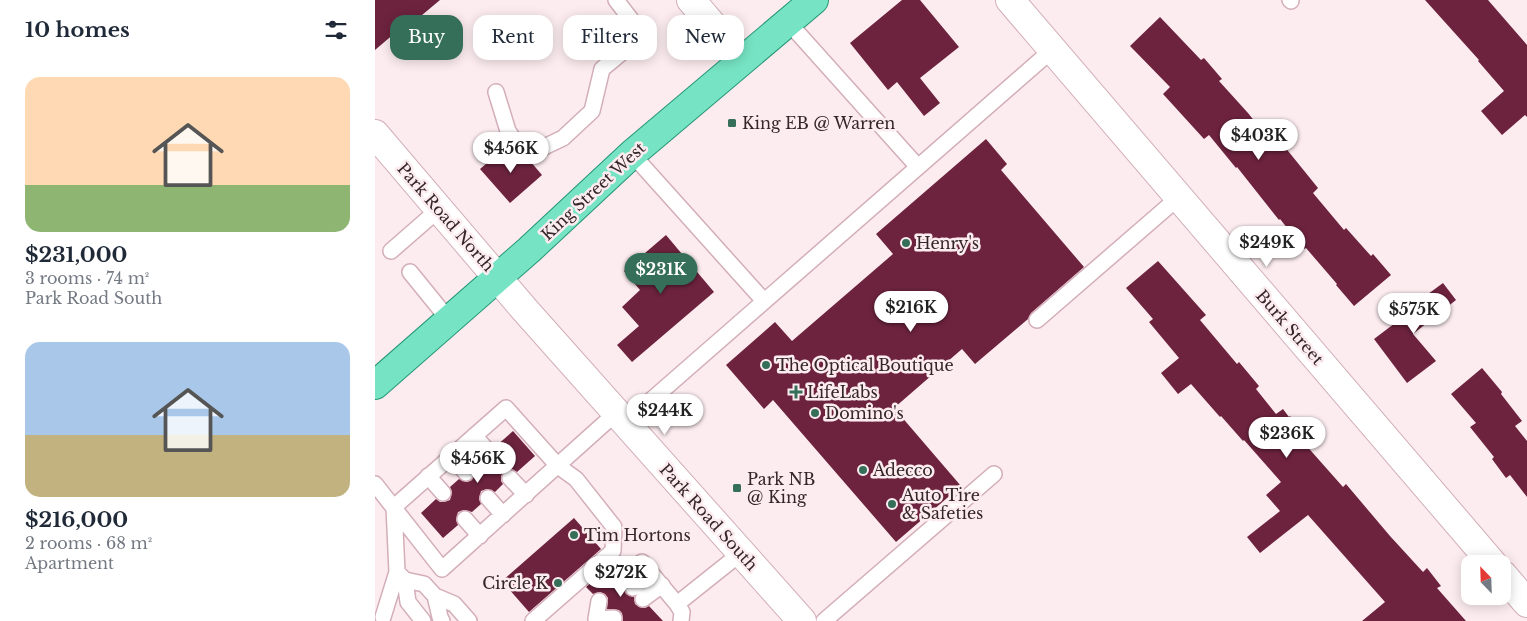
<!DOCTYPE html>
<meta charset="utf-8">
<style>
body{margin:0;font-family:"Libre Baskerville",serif;background:#f6f6f7;color:#1f2937;height:100vh;display:flex;flex-direction:column;font-size:19px;white-space:nowrap}
*{box-sizing:border-box;margin:0}
p{font-size:16px;color:#747a83}
.icon{flex:none;width:28px;height:28px;fill:none;stroke:currentColor;stroke-width:2;stroke-linecap:round;stroke-linejoin:round}
.map{position:relative;flex:1;overflow:hidden}
.sheet{display:flex;flex-direction:column;background:#fff;width:375px}
.sheet>*{flex:none}
.top-card{position:absolute;left:15px;top:15px;width:475px;height:45px;display:flex;gap:10px}
.needle{width:32px;rotate:337deg}
.controls{position:absolute;left:1086px;top:555px;display:grid;gap:10px}
.controls a{display:grid;place-items:center;width:50px;height:50px;border-radius:10px;background:#fff;box-shadow:0 2px 12px #0003;font-size:25px}
.price{position:absolute;translate:-50% -42px;padding:0 11px;border-radius:18px;background:#fff;color:#222;font-size:16px;line-height:32px;filter:drop-shadow(0 1px 2px #0008)}
.price::after{content:'';position:absolute;left:50%;top:30px;width:15px;height:11px;margin-left:-8px;background:inherit;clip-path:polygon(0 0,100% 0,50% 100%)}
.price.selected{background:#356f59;color:#fff}
ul{padding:0;list-style:none}
li{display:grid;align-content:center;gap:10px;height:265px;padding:0 25px}
li span{display:grid;place-items:center;height:155px;border-radius:15px;color:#555}
li>.icon{margin-inline-start:auto}
span .icon{width:90px;height:90px;fill:#fffc;stroke-width:1}
li b{font-size:21px}
h2{display:flex;justify-content:space-between;align-items:center;height:60px;padding:0 25px;font-size:21px}
.pill{padding:0 18px;border-radius:15px;background:#fff;box-shadow:0 2px 12px #0003;font-size:18px;line-height:45px}
.pill.selected{background:#356f59;color:#fff}
main{display:flex;flex:1;min-height:0}
.map>svg:first-child{display:block}
</style>
<main>
<section class="sheet">
<h2>10 homes<svg class="icon" aria-label="filters" viewBox="0 0 24 24"><path d="M4 7h16M4 17h16"/><circle cx="9" cy="7" r="2"/><circle cx="15" cy="17" r="2"/></svg></h2>
<ul>
<li><span style="background:linear-gradient(#ffd9b3 70%,#8fb573 0)"><svg class="icon" aria-label="home" viewBox="0 0 24 24"><path d="M3 11l9-7 9 7M6 9v11h12V9"/></svg></span><div><b>$231,000</b><p>3 rooms · 74 m²</p><p>Park Road South</p></div></li>
<li><span style="background:linear-gradient(#a9c7e8 60%,#c2b280 0)"><svg class="icon" aria-label="home" viewBox="0 0 24 24"><path d="M3 11l9-7 9 7M6 9v11h12V9"/></svg></span><div><b>$216,000</b><p>2 rooms · 68 m²</p><p>Apartment</p></div></li>
</ul>
</section>
<div class="map">
<svg width="1152" height="621" viewBox="0 0 1152 621">
<rect width="100%" height="100%" fill="#fcecf0"/>
<!-- building -->
<path fill="#6d233e" d="M0,0H65L22,36L20,33L0,50Z
M527,0H545L584,47L545,78L565,103L549,116L522,82L513,90L475,43Z
M1050,0H1113L1152,45V117L1150,115L1127,135L1106,111L1129,91L1103,61L1104,60Z
M785,17L826,60L829,58L847,79L844,81L873,113L899,146L905,141L943,188L938,193L969,230L971,228L996,256L998,254L1016,275L979,306L961,285L962,284L931,248L929,249L905,219L904,220L862,167L861,168L834,135L829,139L788,94L795,87L755,46Z
M611,139L632,164L626,170L709,267L656,313L653,319L600,364L587,349L519,408L586,486L521,542L398,400L389,409L351,365L400,322L417,341L518,254L501,234Z
M132,146L136,152L147,160L155,161L167,175L135,203L105,169Z
M291,235L339,292L257,362L242,345L264,326L247,307L265,290L249,271Z
M783,261L831,315L825,320L862,364L864,362L884,386L881,389L901,414L908,409L914,417L915,416L935,438L929,443L968,487L971,484L1015,536L1048,572L1052,568L1066,586L1062,588L1091,621H987L1010,602L933,515L885,553L872,537L905,511L891,495L906,482L869,440L868,441L846,416L845,417L816,384L803,394L786,373L804,358L774,322L778,319L751,288Z
M1068,283L1081,300L1038,334L1061,361L1032,383L999,339L1036,311L1034,308Z
M1107,368L1127,392L1126,394L1147,421L1140,426L1152,441V497L1135,475L1131,478L1117,459L1119,457L1095,427L1101,423L1076,394Z
M138,431L160,456L142,472L137,469L129,471L126,476V481L128,484L120,492L112,489L106,491L104,499L106,504L97,512L89,510L83,512L81,520L83,525L68,538L46,513L61,499L65,502H69L75,500L77,492L75,487L84,479L92,482L97,480L100,472L98,467L107,458L112,461L120,459L123,454L121,446Z
M199,518L226,549L154,612L127,581Z
M237,564L243,570L240,574V579L242,583L249,586V590L251,594L259,597L260,604L264,607L270,608L274,606L288,621H248L247,613L244,610L232,609L233,598L230,594L225,592L218,594L211,587Z"/>
<g fill="none" stroke-linecap="round" stroke-linejoin="round">
<!-- service casing -->
<g stroke="#d3aeb8" stroke-width="18">
<path id="service" d="M915,0L916,1
M413,22L543,167
M121,92L133,131L142,144L153,152L165,149L188,138L217,111L227,69L256,45L262,36L261,26L241,0
M257,154L389,301
M16,251L63,210
M35,272L74,320
M662,320L804,197
M250,423L677,50
M99,436L114,452
M77,456L91,473
M53,476L68,493
M135,478L151,495
M0,484L67,569L241,413
M113,498L128,515
M90,519L105,536
M249,577L267,562L276,573
M30,580L33,602L48,621
M258,588L276,573L302,604L307,612L306,621
M60,596L65,617L67,621
M268,599L287,585
M224,601L221,619L239,618
M302,604L366,553
M8,617L22,572
M94,621L79,604L60,596L49,584L30,580L22,572L19,507L131,408L183,466L201,479L239,527L238,551L158,621
M449,621L619,474"/>
</g>
<!-- minor casing -->
<g stroke="#d3aeb8" stroke-width="30">
<path id="minor" d="M316,0L367,60
M635,0L1118,564
M1128,575L1152,603"/>
</g>
<!-- secondary casing -->
<g stroke="#d3aeb8" stroke-width="30">
<path id="secondary" d="M0,134L150,310L427,621"/>
</g>
<!-- primary casing -->
<g stroke="#249574" stroke-width="30">
<path id="primary" d="M0,385L154,250L257,154L439,0"/>
</g>
<!-- service -->
<use href="#service" stroke="#fff" stroke-width="15"/>
<!-- minor -->
<use href="#minor" stroke="#fff" stroke-width="28"/>
<!-- secondary -->
<use href="#secondary" stroke="#fff" stroke-width="28"/>
<!-- primary -->
<use href="#primary" stroke="#76e4c4" stroke-width="28"/>
</g>
<!-- markers -->
<g fill="#356f59" stroke="#fcecf0" stroke-width="2">
<rect x="352" y="118" width="10" height="10" rx="2.5"/>
<circle cx="531" cy="243" r="5"/>
<circle cx="391" cy="365" r="5"/>
<path d="M418.5 384.5h5v5h5v5h-5v5h-5v-5h-5v-5h5z"/>
<circle cx="440" cy="413" r="5"/>
<circle cx="488" cy="470" r="5"/>
<rect x="357" y="483" width="10" height="10" rx="2.5"/>
<circle cx="517" cy="504" r="5"/>
<circle cx="199" cy="535" r="5"/>
<circle cx="183" cy="583" r="5"/>
</g>
<g text-anchor="middle" stroke-width="5" stroke-linejoin="round" paint-order="stroke">
<!-- poi labels -->
<g font-size="16" fill="#342529" stroke="#fcecf0" text-anchor="start">
<text x="367" y="129">King EB @ Warren</text>
<text x="541" y="249">Henry's</text>
<text x="401" y="371">The Optical Boutique</text>
<text x="432" y="398">LifeLabs</text>
<text x="450" y="419">Domino's</text>
<text x="498" y="476">Adecco</text>
<text x="372" y="485">Park NB<tspan x="372" dy="18">@ King</tspan></text>
<text x="527" y="501">Auto Tire<tspan x="527" dy="18">&amp; Safeties</tspan></text>
<text x="209" y="541">Tim Hortons</text>
<text x="173" y="589" text-anchor="end">Circle K</text>
</g>
<!-- street labels -->
<g font-size="16" fill="#342529" stroke="#fcecf0">
<text transform="translate(218 191) rotate(-43)" y="6">King Street West</text>
<text transform="translate(71 217) rotate(49)" y="6">Park Road North</text>
<text transform="translate(915 327) rotate(49)" y="6">Burk Street</text>
<text transform="translate(334 517) rotate(48)" y="6">Park Road South</text>
</g>
</g>
</svg>
<div class="controls">
<a><svg class="needle" viewBox="-14 -14 28 28"><path d="M0-13l5 13h-10z" fill="#e53935"/><path d="M0 13l5-13h-10z" fill="#747a83"/></svg></a>
</div>
<b class="price" style="left:884px;top:161px">$403K</b>
<b class="price" style="left:136px;top:174px">$456K</b>
<b class="price" style="left:892px;top:268px">$249K</b>
<b class="price selected" style="left:286px;top:295px">$231K</b>
<b class="price" style="left:536px;top:333px">$216K</b>
<b class="price" style="left:1039px;top:335px">$575K</b>
<b class="price" style="left:290px;top:436px">$244K</b>
<b class="price" style="left:912px;top:459px">$236K</b>
<b class="price" style="left:103px;top:484px">$456K</b>
<b class="price" style="left:246px;top:598px">$272K</b>
<div class="top-card">
<a class="pill selected">Buy</a>
<a class="pill">Rent</a>
<a class="pill">Filters</a>
<a class="pill">New</a>
</div>
</div>
</main>
